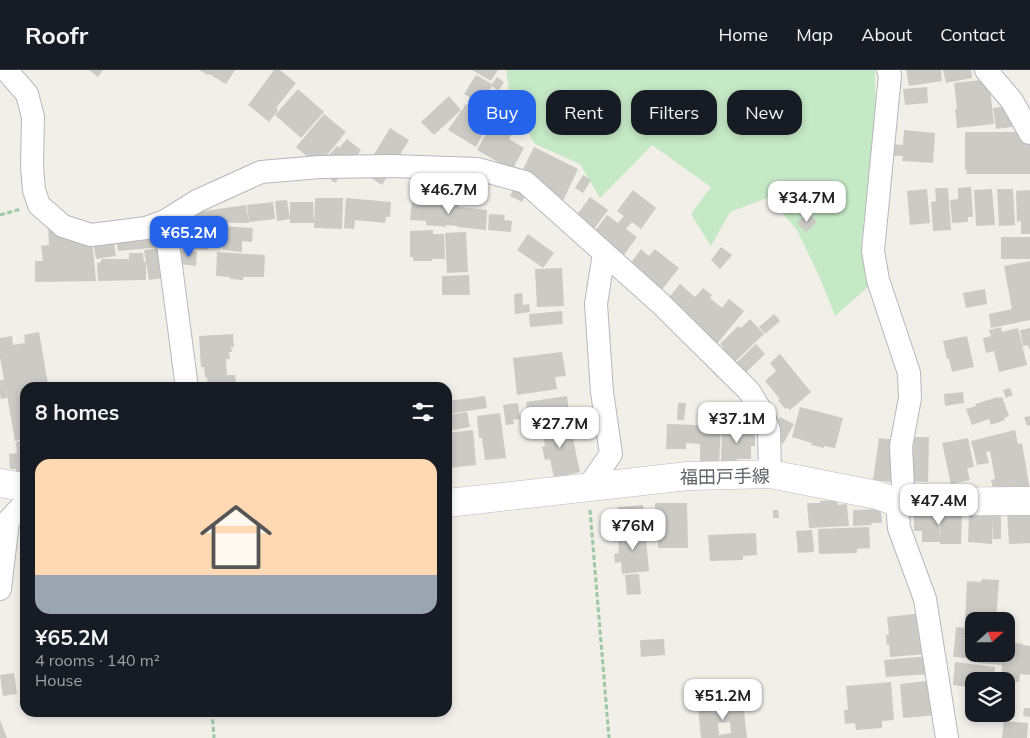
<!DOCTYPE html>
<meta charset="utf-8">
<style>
body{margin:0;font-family:Mulish,"Noto Sans JP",sans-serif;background:#242831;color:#f1f3f6;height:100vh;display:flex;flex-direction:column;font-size:19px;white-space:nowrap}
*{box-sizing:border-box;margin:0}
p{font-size:16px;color:#9ea1a6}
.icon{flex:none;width:28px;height:28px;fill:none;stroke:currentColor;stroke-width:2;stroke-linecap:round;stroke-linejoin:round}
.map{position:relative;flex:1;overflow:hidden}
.sheet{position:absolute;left:20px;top:312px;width:432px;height:335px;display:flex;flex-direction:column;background:#171b24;border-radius:15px;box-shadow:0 2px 8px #0003}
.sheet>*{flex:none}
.guide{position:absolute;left:468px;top:20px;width:475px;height:45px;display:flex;gap:10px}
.needle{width:32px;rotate:69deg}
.buttons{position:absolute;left:965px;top:542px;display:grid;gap:10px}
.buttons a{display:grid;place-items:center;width:50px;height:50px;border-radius:10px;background:#171b24;box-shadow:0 2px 8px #0003;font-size:25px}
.price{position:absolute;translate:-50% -42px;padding:0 11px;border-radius:10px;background:#fff;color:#222;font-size:16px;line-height:32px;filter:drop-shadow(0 1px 2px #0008)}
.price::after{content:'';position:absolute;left:50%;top:30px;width:15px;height:11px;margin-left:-8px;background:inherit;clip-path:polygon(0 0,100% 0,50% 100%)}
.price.on{background:#2563eb;color:#fff}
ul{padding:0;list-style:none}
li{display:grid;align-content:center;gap:10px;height:265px;padding:0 15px}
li+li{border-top:1px solid #363941}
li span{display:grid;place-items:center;height:155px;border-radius:15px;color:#555}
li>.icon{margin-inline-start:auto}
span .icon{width:90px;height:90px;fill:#fffc;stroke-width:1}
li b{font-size:21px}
h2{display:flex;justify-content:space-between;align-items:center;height:60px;padding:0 15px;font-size:21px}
.tag{padding:0 18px;border-radius:15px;background:#171b24;box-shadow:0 2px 8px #0003;font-size:18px;line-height:45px}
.tag.on{background:#2563eb;color:#fff}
header{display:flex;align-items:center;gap:30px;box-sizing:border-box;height:70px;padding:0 25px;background:#171b24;border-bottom:1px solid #363941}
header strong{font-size:24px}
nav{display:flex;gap:28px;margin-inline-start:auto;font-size:18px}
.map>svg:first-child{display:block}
</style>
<header>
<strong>Roofr</strong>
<nav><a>Home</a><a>Map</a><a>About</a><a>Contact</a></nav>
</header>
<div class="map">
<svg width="1030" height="668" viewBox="0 0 1030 668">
<rect width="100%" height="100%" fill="#f1efe8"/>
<!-- green -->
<path fill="#c5e8c5" d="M506,0H875L876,61L861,174L870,215L835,246L820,208L797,160L769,127L730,142L711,176L691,144L711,117L652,75L600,128L580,94L535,74L511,35Z"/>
<!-- building -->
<path fill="#cccac5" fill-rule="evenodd" d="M89,0H103L98,7Z
M199,0H235L226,14L209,4L208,5Z
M274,0H280L296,13L276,38L278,40L269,52L248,35Z
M472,0H498L491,11Z
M906,0H941L942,11L909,16Z
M943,0H971L972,8L946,13Z
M476,5L492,14L497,7L504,12L498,21L492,16L480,34L464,24Z
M989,9L994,54L957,58L955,39H957L954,13Z
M927,17L928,33L905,35L903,19Z
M298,19L324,42L301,68L275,45Z
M449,26L461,40L434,65L421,52Z
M466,34L492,47L476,77L448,60Z
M1010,36L1012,57L996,59L993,38Z
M324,44L346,62L318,96L296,77Z
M497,44L517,55L509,69L524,78L512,100L477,80Z
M390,58L409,70L382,115L363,103Z
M904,60L935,63L933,93L902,91L903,86H889L890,74L903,75Z
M965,62H1026L1030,76V104H966L967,100H965Z
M347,69L361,80L335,113L317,99L337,76L339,78Z
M534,77L578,99L562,133L529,117L522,132L510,126Z
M583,105L591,110L583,123L575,118Z
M971,117L973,147H968V152L952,153L950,130L958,129V118Z
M935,118H948L951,160L933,161L931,132L936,131Z
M927,119L930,153L910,155L907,121Z
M992,119L995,155L976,156L974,120Z
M997,119H1013L1015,155L999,156Z
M633,120L656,138L641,159L632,152L626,159L637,167L616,196L586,173L607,145L618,153L624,146L617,141Z
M1030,120V164H1021V151L1017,152L1016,121Z
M590,127L608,140L589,166L571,153Z
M315,128H343L342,159L314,158Z
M346,128L391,132L390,147H386L385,153L355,150L354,159L344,158Z
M287,130L290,149L277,151L275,131Z
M412,131L459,135V137L487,140L486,160L457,157V156L446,155V157L426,155V151L410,150Z
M273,132L275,149L249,152L247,135Z
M290,132H313L314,153H290Z
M246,135L249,153L192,152L190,143Z
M808,143L817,152L806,162L797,153Z
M489,144L505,145L504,150L512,151L511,162L488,160Z
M48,154L92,169L96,211L35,212V191H43L41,176L49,175Z
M187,154L253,158L252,172L242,171V182L223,180V176L209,175L208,180L186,179Z
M433,160V164H444L445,189H432V191H413V187H410V161Z
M466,162L468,202L447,203L445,163Z
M159,163L161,177L118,181L116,167Z
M528,164L554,183L543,198L517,180Z
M1001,167H1030V189H1001Z
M113,169L116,186L96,189L93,172Z
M721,177L732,185L720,199L711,190Z
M160,178L164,208L149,210L144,180Z
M641,179L649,186L655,179L679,198L657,226L625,201Z
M181,180L197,181L196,196L180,194Z
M217,182L265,185L264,207H243V210L230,209V207L216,206Z
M129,183H143L144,192H146V210L98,211L97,193L101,192V189H129Z
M1030,191V250L991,258L989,244L1012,239L1004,196Z
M562,198L564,236L537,237L535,199Z
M469,205L470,225H442V206Z
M680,214L695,227L703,218L712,225L710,228L722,238L729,229L744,241L716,275L667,230Z
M985,219L987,234L966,238L963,223Z
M522,223L523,235L529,234L530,242L515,244L514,224Z
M562,241L563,254L530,257L529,244Z
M774,244L780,251L765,264L759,257Z
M750,249L764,264L718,308L705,294L723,277L720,274L738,256L741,258Z
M1001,257L1002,262L1018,258L1027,295L999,302L994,281L986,283L983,268L991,266L989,260Z
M1030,258V279H1029L1028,275L1023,276L1020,260Z
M39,262L48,314L36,316L37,318H25V369L15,371L5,314L7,328L1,329L0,324V310H4L0,287V268L12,266L13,275L25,273L24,265Z
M233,264L234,277H231L232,282H229L230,289H226L227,305H235L236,314L208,316L207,307H205L204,297H201L199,266Z
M967,266L974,297L952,302L949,289H947L943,271Z
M756,274L765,284L734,314L733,312L728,316L720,308Z
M562,282L566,306L555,307L557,319L517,325L513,288Z
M780,284L811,322L790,340L787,337L785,339L778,330L780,329L765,311L776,301L770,293Z
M1010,318L1013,325L1006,328L1003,320Z
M963,322L964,333L945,336L944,324Z
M485,326L487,338L448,344V331Z
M567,326L570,349L529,355L526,332Z
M998,327L999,328L1002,327L1009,346L1004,348L1005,350L991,355L989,349L972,355L966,339L976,336L975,334Z
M518,333L520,349L513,350L514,354L506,355L503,335Z
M678,333H686L684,350H677Z
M800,337L843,348L835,378L824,376V378L811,375L812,373L792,367Z
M467,342L470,357L448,361V345Z
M500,343L506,388L485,390L482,368H479L477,346Z
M1030,346V355L1027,356L1024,347Z
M780,347L794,354L783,374L769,366Z
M569,350L580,402L554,408L550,389L545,390L542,377L545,376L541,356Z
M667,354L721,356L719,394L700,393V374L686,373V379H666Z
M722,357H755V376H751V389H737V393H721Z
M473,360L476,395L448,398V363Z
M1015,360L1018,374L1022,373L1030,420L993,418L991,410L995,409L990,381L986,382L989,393L977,395L971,371Z
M914,367H929L928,412L912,411Z
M879,368L896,370L891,412L873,410Z
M968,368L974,397L967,398L970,410L951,414L942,373Z
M25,370V407H16V399H10L9,384L17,383L16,372Z
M837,430L838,435L847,434L849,456L809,458L807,433H820V431Z
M655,433H687L688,478H658V468H654Z
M643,435L645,457L618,460V455H616L615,441H618V437Z
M881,439L882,453H871L872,455L853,456V440Z
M773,440H778L779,448H773Z
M941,440L962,441L961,474H940V472H922V461H914V441H939L940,466Z
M1030,440V473L1009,474L1007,441Z
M993,442H1001V469H993V451L992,474L968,472L969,444L993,445Z
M869,457L870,478L857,479V483L819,484L818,459Z
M645,458L649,501L622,504L621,492L615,493L614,484L619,483L617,461Z
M812,460L814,482L798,483L796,461Z
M756,463L757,485L743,486V490L710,491L708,465Z
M22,477H25V496L24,497Z
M639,504L641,524L627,525L625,505Z
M982,509L999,510L996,551L965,552L967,511L981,512Z
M922,543L926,584L890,587L889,574L887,575L886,565H889L887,547Z
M965,553H974V569L955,568L956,557L964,558Z
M955,568L974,570V584H1006V572L1023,574V575L1030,576V605L1020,604L1019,612L1001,610L1002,595L978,593V589L953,587Z
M664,569L665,585L641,587L640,570Z
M929,586L930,604L886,607L884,590Z
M955,592L995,597L994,611H974V618L953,615Z
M14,603L17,624L3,626L0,605Z
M935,610L938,645L903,648L900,614Z
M891,612L894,650L882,651V658L856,660L855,653L845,654L844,640H848L846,616Z
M743,632L747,668H701L698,637ZM730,652L731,663L719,665L718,653Z
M1024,638H1030V647L1023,646Z
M0,650L7,668H0Z
M1004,651L1028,653L1027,668H1002Z"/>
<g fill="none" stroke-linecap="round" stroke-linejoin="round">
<!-- minor casing -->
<g stroke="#b5b8bc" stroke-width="24">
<path id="minor" d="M6,0L27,24L33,47L32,97L34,120L39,135L63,156L91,165L146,158L165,151L197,131L261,102L320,97L392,96L478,99L525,112L660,233L749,321L763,344L769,360L770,404
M888,0L890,5L873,181L878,210L909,303L910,328L901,376L903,417L897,432L899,458L925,529L947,668
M986,0L1012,31L1030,63
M165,151L187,318
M588,417L611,384L602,322L596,234L604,183
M0,519L8,451L25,433"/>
</g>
<!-- secondary casing -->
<g stroke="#b6babf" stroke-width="29">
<path id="secondary" d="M0,413L25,417
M448,433L688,406L770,404L877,425L897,432L1030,431"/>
</g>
<!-- path -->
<path stroke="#9cc7a9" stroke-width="3" stroke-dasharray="5 2.5" stroke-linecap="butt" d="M0,145L21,139
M590,440L609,668
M212,642L214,668"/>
<!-- minor -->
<use href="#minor" stroke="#fff" stroke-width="22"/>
<!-- secondary -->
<use href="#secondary" stroke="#fff" stroke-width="28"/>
</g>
<g text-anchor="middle" stroke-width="5" stroke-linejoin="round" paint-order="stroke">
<!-- street labels -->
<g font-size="18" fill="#5f6368" stroke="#fff">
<text transform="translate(725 407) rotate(-1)" y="6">福田戸手線</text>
</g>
</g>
</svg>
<div class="buttons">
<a><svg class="needle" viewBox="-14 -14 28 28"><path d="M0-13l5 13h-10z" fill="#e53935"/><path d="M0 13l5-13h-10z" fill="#9ea1a6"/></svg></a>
<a><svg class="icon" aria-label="layers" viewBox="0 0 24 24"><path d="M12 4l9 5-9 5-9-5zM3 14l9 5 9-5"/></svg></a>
</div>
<b class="price" style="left:449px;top:145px">¥46.7M</b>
<b class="price" style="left:807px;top:153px">¥34.7M</b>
<b class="price on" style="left:189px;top:188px">¥65.2M</b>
<b class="price" style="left:737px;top:374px">¥37.1M</b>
<b class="price" style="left:560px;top:379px">¥27.7M</b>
<b class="price" style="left:939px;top:456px">¥47.4M</b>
<b class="price" style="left:633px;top:481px">¥76M</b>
<b class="price" style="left:723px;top:651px">¥51.2M</b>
<div class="guide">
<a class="tag on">Buy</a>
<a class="tag">Rent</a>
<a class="tag">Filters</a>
<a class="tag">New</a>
</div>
<section class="sheet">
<h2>8 homes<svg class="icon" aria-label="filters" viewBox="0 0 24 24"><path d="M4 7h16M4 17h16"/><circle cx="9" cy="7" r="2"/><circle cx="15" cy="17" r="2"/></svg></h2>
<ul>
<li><span style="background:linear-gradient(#ffd9b3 75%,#9aa5b1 0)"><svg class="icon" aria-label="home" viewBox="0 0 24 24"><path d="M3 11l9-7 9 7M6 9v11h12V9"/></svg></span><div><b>¥65.2M</b><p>4 rooms · 140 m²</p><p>House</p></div></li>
</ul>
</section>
</div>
